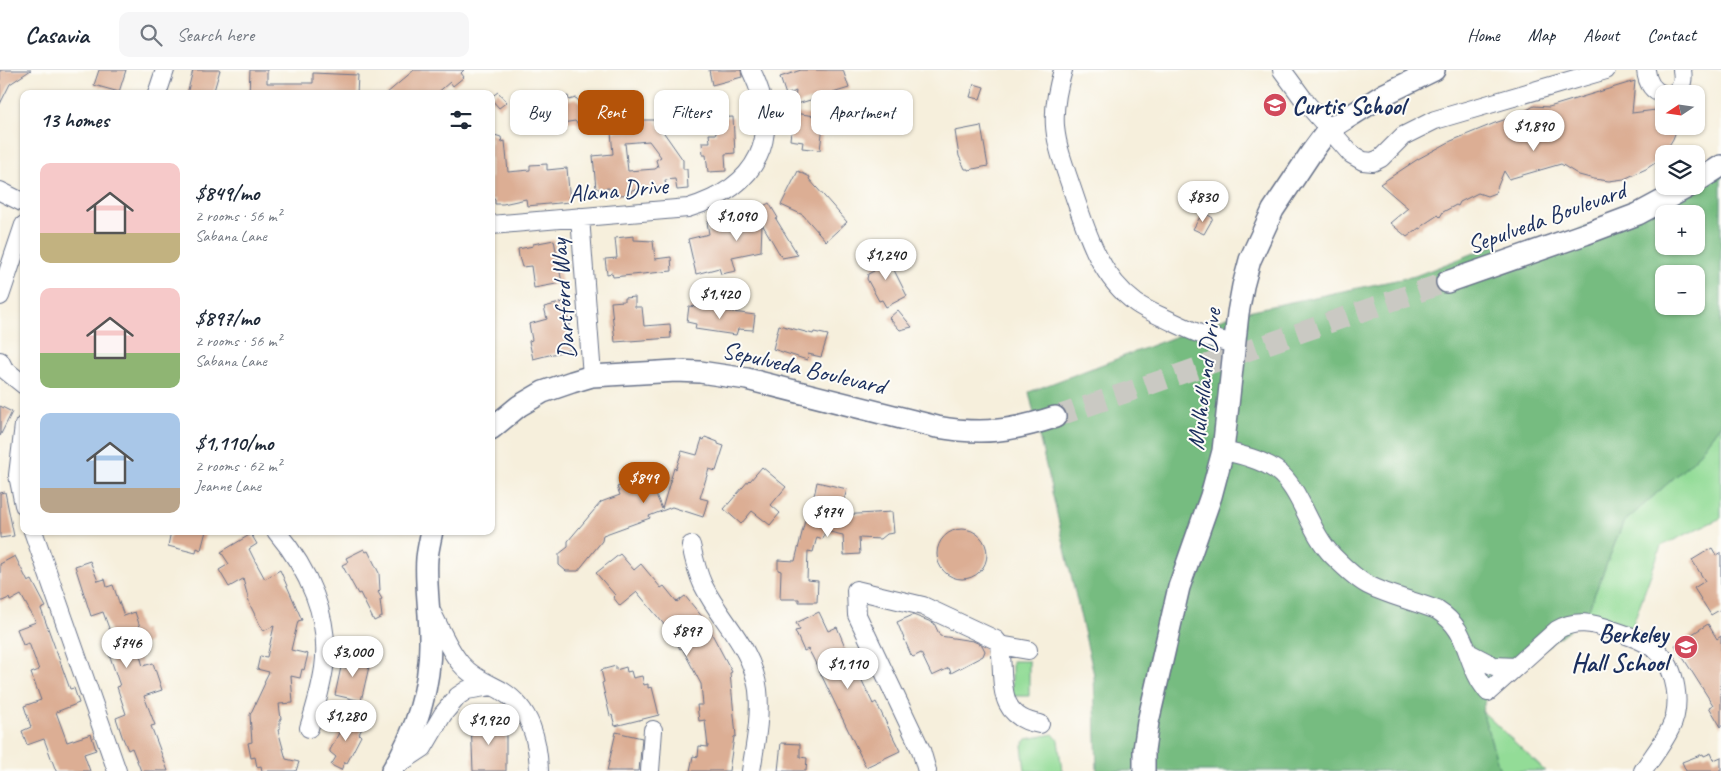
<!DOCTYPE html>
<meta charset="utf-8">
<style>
body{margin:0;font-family:Caveat,sans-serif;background:#f6f6f7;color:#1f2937;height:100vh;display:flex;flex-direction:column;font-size:19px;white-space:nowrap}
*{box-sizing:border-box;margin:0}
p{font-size:16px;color:#747a83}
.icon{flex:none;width:28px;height:28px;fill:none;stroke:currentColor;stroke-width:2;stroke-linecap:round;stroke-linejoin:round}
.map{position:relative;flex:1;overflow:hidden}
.sheet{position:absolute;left:20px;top:20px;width:475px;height:445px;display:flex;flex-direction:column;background:#fff;border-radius:10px;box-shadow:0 1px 4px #0004}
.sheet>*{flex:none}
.banner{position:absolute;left:510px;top:20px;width:475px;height:45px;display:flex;gap:10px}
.needle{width:32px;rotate:257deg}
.controls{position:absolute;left:1655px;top:15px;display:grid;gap:10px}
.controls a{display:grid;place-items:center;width:50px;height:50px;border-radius:10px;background:#fff;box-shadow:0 1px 4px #0004;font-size:25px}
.price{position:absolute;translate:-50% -42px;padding:0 11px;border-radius:18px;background:#fff;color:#222;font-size:16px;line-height:32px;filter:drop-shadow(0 1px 2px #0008)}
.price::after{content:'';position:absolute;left:50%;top:30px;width:15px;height:11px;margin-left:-8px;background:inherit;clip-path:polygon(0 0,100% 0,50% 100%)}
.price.active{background:#b45309;color:#fff}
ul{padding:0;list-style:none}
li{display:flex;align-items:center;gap:15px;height:125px;padding:0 20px}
li span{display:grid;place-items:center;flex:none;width:140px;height:100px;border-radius:10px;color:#555}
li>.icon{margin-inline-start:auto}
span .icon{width:60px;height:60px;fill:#fffc;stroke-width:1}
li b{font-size:21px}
h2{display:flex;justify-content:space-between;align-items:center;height:60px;padding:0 20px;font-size:21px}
.pill{padding:0 18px;border-radius:10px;background:#fff;box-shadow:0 1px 4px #0004;font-size:18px;line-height:45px}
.pill.active{background:#b45309;color:#fff}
header{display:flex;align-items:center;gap:30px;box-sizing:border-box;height:70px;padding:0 25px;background:#fff;border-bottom:1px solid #e0e1e3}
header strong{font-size:24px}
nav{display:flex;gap:28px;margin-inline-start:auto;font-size:18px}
.search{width:350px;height:45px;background:#f6f6f7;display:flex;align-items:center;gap:12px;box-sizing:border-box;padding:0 18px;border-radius:10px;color:#747a83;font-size:19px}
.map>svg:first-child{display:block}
</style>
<header>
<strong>Casavia</strong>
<div class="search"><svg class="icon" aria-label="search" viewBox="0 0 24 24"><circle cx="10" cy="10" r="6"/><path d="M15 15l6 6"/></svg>Search here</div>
<nav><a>Home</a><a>Map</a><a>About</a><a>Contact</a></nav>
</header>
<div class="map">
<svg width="1721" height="701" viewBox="0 0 1721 701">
<rect width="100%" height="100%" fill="#fdfcf7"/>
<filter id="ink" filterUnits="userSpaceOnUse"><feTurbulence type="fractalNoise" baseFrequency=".02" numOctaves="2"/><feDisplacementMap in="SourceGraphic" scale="10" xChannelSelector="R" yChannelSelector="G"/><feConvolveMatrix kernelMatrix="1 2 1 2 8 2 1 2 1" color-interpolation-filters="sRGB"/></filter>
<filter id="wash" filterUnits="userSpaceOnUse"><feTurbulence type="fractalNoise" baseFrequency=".0096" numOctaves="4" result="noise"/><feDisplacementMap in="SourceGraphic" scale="20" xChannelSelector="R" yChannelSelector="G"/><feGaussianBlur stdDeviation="1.12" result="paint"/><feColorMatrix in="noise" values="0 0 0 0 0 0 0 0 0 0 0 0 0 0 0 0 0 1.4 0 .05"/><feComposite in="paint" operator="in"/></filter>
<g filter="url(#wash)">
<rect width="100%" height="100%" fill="#f6efdc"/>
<!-- green -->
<path fill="#93dc97" stroke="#57867a" d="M1721,354V448L1661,476L1629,565L1583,553L1623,453L1693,391Z
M1012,591H1029V626H1012Z
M1482,641L1545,701H1500Z
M1053,664L1058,670L1062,701H1025L1022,675L1027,669Z"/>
<!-- forest -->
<path fill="#76bc80" stroke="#48766f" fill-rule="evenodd" d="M1721,96V354L1693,391L1623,453L1583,553L1579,552L1488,622L1482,641L1500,701H1097L1094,605L1029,322L1238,243L1415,206L1495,175L1516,188ZM1664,144H1696V176H1664ZM1664,204H1696V236H1664Z"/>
<g id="blocks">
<!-- building -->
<path fill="#dcae94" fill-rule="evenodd" d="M0,0H31L10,14L0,34Z
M99,0H126L119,22L94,15Z
M193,0H220L213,24H187Z
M250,0H267V13H313V3L358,5L357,24H249Z
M414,0H464L461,3L464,7L453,16L450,12L436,24H386Z
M709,0H741L742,7L712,15Z
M801,0H843L849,18L794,35L796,21L786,25L780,7Z
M1635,11L1632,43L1664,39V56H1678L1673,69L1665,82L1655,93L1646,99L1624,109L1609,111L1594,109L1579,105L1561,94L1509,109L1504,101L1495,123L1487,126L1478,123L1460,132L1458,136L1456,135L1443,142L1440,147L1438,145L1423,155L1421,159L1419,158L1407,167L1390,153L1408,138L1380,114L1418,89L1451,71L1495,53L1518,45L1534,36L1549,37Z
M974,14L984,17L980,29L970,27Z
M498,22L507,32L499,38L491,29V27Z
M568,26L569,30L576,28L596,50L584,61L575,51L537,57L533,32Z
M793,43L824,47L820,80L802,78L803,72L790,70Z
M733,47L735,83L725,84L726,101L708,102L706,85H703L702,72H710L709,64H716L715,48Z
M638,50H655L683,90V99H687L688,119L677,120L675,109L665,110L666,117L631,120V124L610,126L609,118L596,119L593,86L613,84L611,62L639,60ZM649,71L661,87L656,90L658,97L655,99L628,101L625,73Z
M981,56L988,96L968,100V99H965L959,86L955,61Z
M491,64L501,67L502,72L505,71L508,102L530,100V95L547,94V100L567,98L570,132L527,136L526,129L503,134H495V129L491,130Z
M798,101L810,107L809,109L847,152L826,171L803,145L781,135Z
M769,133L778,148L776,149L798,185L782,188L762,154L761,181L732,187L736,201L721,204L719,198L696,204L688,169L709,164L707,152L723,148L725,156L759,149L755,141Z
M1203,142L1213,148L1204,164L1193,159Z
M634,166V170L653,171L655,189L671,187L672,201L613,207L612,203L607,204L605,189L617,188L615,168Z
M554,170L562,213L534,218L531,196L522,197L519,187L518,179L533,176V174Z
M890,183L895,195L892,196L907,226L886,237L882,230L879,231L867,209L868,204L874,201L870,193Z
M635,227V237H642L644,256L670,254L671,268L615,272L611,232L624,231V228Z
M564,232L570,255H567L573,279L533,289L529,271L532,270L529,254L547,249L544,237Z
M689,236L755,245L753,260L738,259L736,265L695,259L696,254L687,252Z
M898,240L912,257L900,260L889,248Z
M779,255L813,264L814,262L828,265L821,287L808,284L807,290L773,279Z
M0,336L12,342L0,366Z
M705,367L718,372V374L724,376L716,401L709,399L700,428L708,430L703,447L672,437L649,446L650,448L603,465L602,471L578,501H566L559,495V484L568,477V471L601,432L620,425L617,417L630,412L631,415L635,413L637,419L651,413L662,439L674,398L676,399L682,381L697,385L702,369L704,370Z
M762,397L786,417L771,435L780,443L770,455L752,441L741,454L724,439L749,410L750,411Z
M817,412L847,419L840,445L892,442L894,463L887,464L881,469L859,468L860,484L844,485L843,465L825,461L823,469L817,467L813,482L808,481L807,510L818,511L817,532H799V529H780L781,501L778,500V490L795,491L810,430L813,431Z
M5,422L14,466L0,468V423Z
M937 484a25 25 0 1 1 50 0a25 25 0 1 1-50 0Z
M171,461H206L201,480L197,478L196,483L168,476Z
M251,464L257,474L249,479L254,489L265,509L280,500L302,550L298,551L291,580L308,584L304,600L302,599L300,608L291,606L293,633L279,634L281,649H280V659L278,660L286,689L299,692L296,701H262L261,696L257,697L255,687L251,688L248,673L252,672L250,645L265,613L264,612L269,602L257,599L260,586L267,587L274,556L263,561L250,535L243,509L229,517L219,500L229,494L221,482Z
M1712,478L1716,485L1721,482V539L1711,545L1694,518L1705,511L1692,490Z
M364,479L366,482L368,481L379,503L380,520L378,522L382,529L380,530L382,547L374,551L360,523L358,524L342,495L348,492L346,488Z
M620,484L634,500L641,494L661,518L664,516L677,532L685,526L704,549L732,602L730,603L736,666L734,667L729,701H690L693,686L698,687L699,676L708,677L705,650L699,651L697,635H703L701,614L682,578L680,579L668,557L667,558L637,522L620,536L613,527L615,525L596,503Z
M15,486L28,512L32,510L46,537L41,539L70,619L74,618L79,633L56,642L67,672L91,664L96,680L84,684L90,701H56L44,669L27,675L22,661L31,657L24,636L41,630L31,603L39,600L29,573L23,575L17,559L36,552L21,525L10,531L9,528L0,532V494Z
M90,491L98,511L105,509L107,517L113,515L124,546L135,542L141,560L145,559L150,572L137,576L143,596L153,593L162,620L144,626L155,655L151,656L168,701H141L132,678L128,680L122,666L116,648L126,644L117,617L120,616L105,572L113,569L103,542L91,546L75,496Z
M819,542L828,561L837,557L855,601L857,600L873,634L876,632L900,681L866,697L812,586L808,579L804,581L795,561L800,560L796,553Z
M913,545L934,553L940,566L973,571L982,575L985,581L983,586L951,603L949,598L932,606L921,583L913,587L911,585L897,552Z
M1708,554L1717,569L1721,566V657L1709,637L1713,635L1675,575Z
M349,583L371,588L361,631L335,625L341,597L346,598Z
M616,596V600L626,597L627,602L631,601L633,608L642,606L644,615L648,614V618L652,617L659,645L615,656L612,645L610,646L602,613L604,612L601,600Z
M351,645L365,653L359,664L361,666L347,693L345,692L341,700L331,695L336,687L330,682V680L342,657H345Z
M503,649L504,663H506V701H473L471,651Z
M616,662L642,668L639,701H607Z
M781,673L800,674V687L807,688L806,701H778Z
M1711,683L1714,690L1721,687V701H1686L1682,692L1703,684L1704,686Z"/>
</g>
</g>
<g filter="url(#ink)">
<use href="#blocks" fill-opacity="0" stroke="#68728a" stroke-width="1"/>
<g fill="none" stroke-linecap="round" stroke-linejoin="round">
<!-- major-tunnel -->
<path stroke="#cac9c3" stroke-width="21" stroke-dasharray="21 11" stroke-linecap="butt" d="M1055,347L1447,212"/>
<!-- minor casing -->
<g stroke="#68728a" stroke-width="20">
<path id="minor" d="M1063,0C1047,53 1056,72 1073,122C1087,163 1099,206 1136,233C1147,241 1161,246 1173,252C1194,262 1212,270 1234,273
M1282,0L1307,34L1351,84L1363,91L1373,92L1381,88L1403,66L1435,50L1606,0
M1646,0C1647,12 1652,21 1664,25
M157,24L165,0
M1673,24C1682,18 1684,11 1682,0
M0,121L24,133
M580,147L592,306
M491,155L688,138C758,117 784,67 751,0
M0,226L24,155
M0,291L4,299L24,315
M24,355L18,405L24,435
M1223,381C1241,385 1260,389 1276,400C1301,418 1309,462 1333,486C1343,496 1356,509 1368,515C1390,526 1414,531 1437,540C1467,559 1464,582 1479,609C1482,614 1485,618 1488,622L1557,560C1575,549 1593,553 1612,560C1627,565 1644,570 1657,581C1677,598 1682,636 1670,659C1663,674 1652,687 1643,701
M33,461L117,701
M276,461C308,499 331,548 324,598C321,618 315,639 309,658
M691,475C694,489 697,502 703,515C721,552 752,576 758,620C761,647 755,675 751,701
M429,537C439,555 447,578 461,594C472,607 488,613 502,621C531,639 538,670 539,701
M1000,575L1028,580
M1469,583L1494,596L1516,597
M394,697L423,678L443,644L458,626L467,620L491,616
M650,701L653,660
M927,701L921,680L857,545L856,520L923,536L996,570L1000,575C1005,609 994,647 1040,654"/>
</g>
<!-- major casing -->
<g stroke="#68728a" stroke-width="24">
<path id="major" d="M1696,112L1721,96
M1447,212L1585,164L1638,144L1690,116
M491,359L519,336L543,322L572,312L592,306L676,301L700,302L747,309L937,357C982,365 1012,361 1055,347
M392,701C417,660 431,616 430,568C430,542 425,512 427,488C428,479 430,470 432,461
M1144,701V680L1148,652L1179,517L1211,426L1223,381L1238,243L1243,216L1250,190L1273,140L1311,83L1328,60L1385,24L1434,0"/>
</g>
<!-- minor -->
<use href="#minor" stroke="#fff" stroke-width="18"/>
<!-- major -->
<use href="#major" stroke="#fff" stroke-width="21"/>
</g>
</g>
<!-- icons -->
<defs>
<g id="school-disc" transform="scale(1.25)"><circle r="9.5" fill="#d1495b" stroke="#fdfcf7"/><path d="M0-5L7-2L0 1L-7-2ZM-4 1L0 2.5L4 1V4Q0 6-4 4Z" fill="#fff"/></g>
</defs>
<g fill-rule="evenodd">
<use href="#school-disc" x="1275" y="35"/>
<use href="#school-disc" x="1686" y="577"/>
</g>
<g text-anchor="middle" stroke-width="4" stroke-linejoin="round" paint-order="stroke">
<!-- poi labels -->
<g font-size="25" font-weight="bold" fill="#1b2f5e" stroke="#fdfcf7" text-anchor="start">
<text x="1292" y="44">Curtis School</text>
<text x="1668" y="572" text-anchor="end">Berkeley<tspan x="1668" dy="29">Hall School</tspan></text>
</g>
<!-- street labels -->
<g font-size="25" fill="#1b2f5e" stroke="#fdfcf7">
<text transform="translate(618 119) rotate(-5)" y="9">Alana Drive</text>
<text transform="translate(1546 147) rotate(-20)" y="9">Sepulveda Boulevard</text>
<text transform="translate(562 229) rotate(-94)" y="9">Dartford Way</text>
<text transform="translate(804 297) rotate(13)" y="9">Sepulveda Boulevard</text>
<text transform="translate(1203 309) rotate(-83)" y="9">Mulholland Drive</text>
</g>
</g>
</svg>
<div class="controls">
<a><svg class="needle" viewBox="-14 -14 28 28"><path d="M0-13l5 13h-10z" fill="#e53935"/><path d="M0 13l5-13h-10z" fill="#747a83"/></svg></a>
<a><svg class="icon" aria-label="layers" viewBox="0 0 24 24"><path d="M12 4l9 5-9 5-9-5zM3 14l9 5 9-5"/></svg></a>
<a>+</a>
<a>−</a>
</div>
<b class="price" style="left:1534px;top:82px">$1,890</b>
<b class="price" style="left:1203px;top:153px">$830</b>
<b class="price" style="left:737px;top:172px">$1,090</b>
<b class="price" style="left:886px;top:211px">$1,240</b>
<b class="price" style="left:720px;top:250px">$1,420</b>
<b class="price active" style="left:644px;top:434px">$849</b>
<b class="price" style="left:828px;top:468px">$974</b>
<b class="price" style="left:687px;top:587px">$897</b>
<b class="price" style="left:127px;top:599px">$746</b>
<b class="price" style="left:353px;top:608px">$3,000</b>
<b class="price" style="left:848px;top:620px">$1,110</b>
<b class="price" style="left:346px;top:672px">$1,280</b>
<b class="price" style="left:489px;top:676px">$1,920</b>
<div class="banner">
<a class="pill">Buy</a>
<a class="pill active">Rent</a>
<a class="pill">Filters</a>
<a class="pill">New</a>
<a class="pill">Apartment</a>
</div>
<section class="sheet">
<h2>13 homes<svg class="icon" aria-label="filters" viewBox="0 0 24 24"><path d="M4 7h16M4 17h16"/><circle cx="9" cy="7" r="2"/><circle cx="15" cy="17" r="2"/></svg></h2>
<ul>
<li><span style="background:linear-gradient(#f6c9c9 70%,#c2b280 0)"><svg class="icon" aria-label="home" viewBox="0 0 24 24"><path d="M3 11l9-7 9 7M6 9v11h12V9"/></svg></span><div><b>$849/mo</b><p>2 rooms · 56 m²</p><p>Sabana Lane</p></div></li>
<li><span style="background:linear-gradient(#f6c9c9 65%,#8fb573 0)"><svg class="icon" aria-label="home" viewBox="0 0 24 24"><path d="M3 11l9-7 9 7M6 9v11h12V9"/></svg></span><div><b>$897/mo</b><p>2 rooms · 56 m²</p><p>Sabana Lane</p></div></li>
<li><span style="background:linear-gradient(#a9c7e8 75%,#b9a48a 0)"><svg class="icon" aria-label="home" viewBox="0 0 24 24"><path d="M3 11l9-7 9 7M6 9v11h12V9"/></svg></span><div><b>$1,110/mo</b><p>2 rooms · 62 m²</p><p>Jeanne Lane</p></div></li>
</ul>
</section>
</div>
